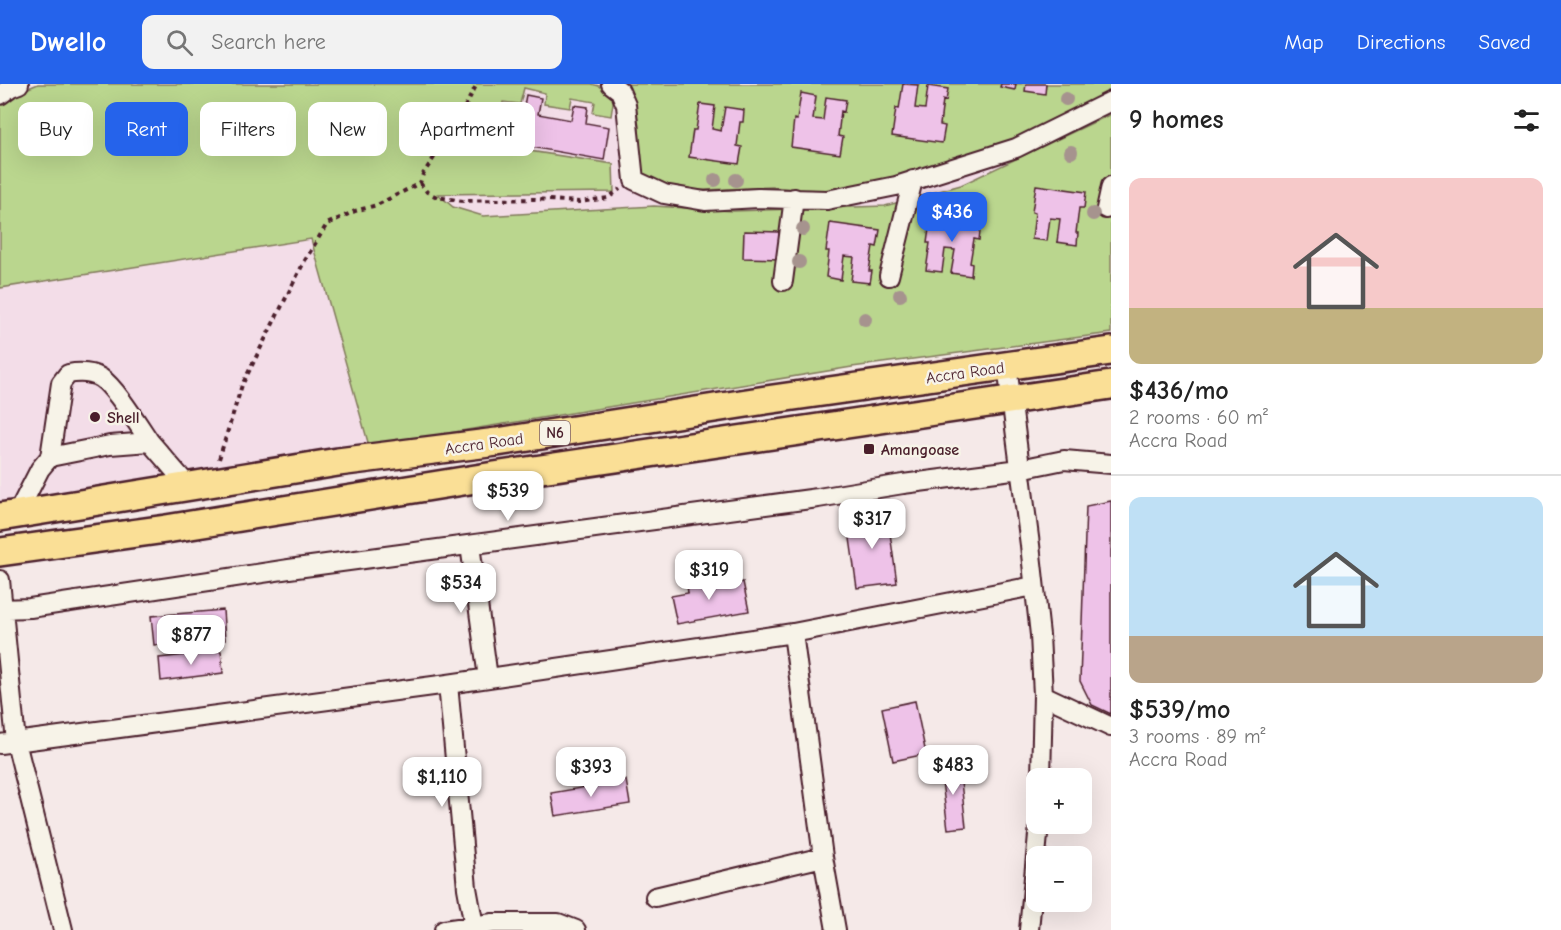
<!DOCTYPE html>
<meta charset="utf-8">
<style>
body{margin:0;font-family:"Comic Neue",sans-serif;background:#f2f2f2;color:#222;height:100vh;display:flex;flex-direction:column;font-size:22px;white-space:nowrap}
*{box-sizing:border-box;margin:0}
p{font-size:20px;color:#767676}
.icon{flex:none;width:33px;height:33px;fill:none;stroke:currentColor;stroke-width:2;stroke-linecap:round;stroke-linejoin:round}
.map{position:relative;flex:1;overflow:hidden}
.panel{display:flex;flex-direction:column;background:#fff;width:450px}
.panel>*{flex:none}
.guide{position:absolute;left:18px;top:18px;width:570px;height:54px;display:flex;gap:12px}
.buttons{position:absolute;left:1026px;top:684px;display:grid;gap:12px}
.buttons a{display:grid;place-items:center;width:66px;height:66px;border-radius:12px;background:#fff;box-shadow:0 6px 24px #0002;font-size:30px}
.price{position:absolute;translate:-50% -51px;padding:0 14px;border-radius:12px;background:#fff;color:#222;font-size:20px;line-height:39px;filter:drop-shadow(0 2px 3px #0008)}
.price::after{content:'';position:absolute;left:50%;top:36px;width:18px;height:14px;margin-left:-9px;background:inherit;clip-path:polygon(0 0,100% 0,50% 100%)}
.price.selected{background:#2563eb;color:#fff}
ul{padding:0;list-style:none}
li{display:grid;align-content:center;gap:12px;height:318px;padding:0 18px}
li+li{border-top:2px solid #e0e0e0}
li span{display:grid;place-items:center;height:186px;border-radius:12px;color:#555}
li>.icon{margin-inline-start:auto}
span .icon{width:108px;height:108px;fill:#fffc;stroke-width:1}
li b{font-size:26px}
h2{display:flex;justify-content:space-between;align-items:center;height:72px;padding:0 18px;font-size:26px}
.tag{padding:0 21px;border-radius:12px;background:#fff;box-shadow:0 6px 24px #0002;font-size:21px;line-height:54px}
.tag.selected{background:#2563eb;color:#fff}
header{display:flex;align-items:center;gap:36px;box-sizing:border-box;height:84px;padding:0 30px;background:#2563eb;color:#fff}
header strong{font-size:28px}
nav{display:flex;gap:33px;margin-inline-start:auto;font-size:21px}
.search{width:420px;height:54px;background:#f2f2f2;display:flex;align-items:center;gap:15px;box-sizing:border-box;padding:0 21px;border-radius:12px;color:#767676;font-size:22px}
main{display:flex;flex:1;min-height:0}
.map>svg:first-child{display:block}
</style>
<header>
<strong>Dwello</strong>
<div class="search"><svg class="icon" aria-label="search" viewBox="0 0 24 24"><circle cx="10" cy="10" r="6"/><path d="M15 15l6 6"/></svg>Search here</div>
<nav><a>Map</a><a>Directions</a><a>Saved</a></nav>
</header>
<main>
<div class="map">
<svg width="1111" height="846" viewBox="0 0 1111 846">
<rect width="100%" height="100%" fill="#f5e9e8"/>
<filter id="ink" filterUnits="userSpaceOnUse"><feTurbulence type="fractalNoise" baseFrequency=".0167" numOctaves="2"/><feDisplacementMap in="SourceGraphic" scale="12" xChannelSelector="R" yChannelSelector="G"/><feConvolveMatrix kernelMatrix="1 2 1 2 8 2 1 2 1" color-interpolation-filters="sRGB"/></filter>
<g filter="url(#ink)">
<!-- built -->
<path fill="#f3dde8" d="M0,0H1111V217L361,334L369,362L0,424Z"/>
<!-- green -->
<path fill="#bad68e" stroke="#827a5c" stroke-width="1.5" d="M38,0H592L606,4L614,12L611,32L593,29L595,18L572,14L570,24L544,20L545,9L524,4L520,20L503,18L497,62L613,80L614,108L438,110L453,123L483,132L654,122L734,127L885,122L961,101L1111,30V249L852,283L369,362L311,155L0,204V21L12,11Z
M620,0H1111V11L1025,55L898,92L821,108L772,103L682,107L661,102L641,90C638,67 643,42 633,20C630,13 624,6 620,0Z"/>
<!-- building -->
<path fill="#eec2e8" stroke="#4a1f2b" stroke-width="1.5" d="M903,0L918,1L915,24L925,25L928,2L948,5L946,17L943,16L940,41L945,42L942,59L892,52L896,24L899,25Z
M1001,0H1016L1015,6L1000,3Z
M1026,0H1046L1045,10L1025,7Z
M801,9L816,12L813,35L823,36L826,13L846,16L844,28L841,27L838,52L843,53L840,70L791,63L794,35L797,36Z
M526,11L541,14L538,30L571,36L574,21L588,23L586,39L609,43L604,76L502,58L508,25L523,27Z
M700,20L715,22L712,45L721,47L725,23L744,26L743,38H740L737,62L742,63L739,80L689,73L693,46H696Z
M1036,101L1086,108L1084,124H1079L1076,149H1078L1077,161L1057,158L1060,135L1050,134L1047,157L1032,155L1035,129L1032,128Z
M931,131L981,139L979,156L974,155L970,179L972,180L971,192L951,189L955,166L945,165L942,188L926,186L930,159H927Z
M830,139L880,146L877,163L873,162L869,187H872L870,199L851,197L854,173L844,172L841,196L826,193L829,167H826Z
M744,147L779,148V175L743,174Z
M1111,417V630L1092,621L1080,597L1086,422Z
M887,428L897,499L857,504L847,433Z
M716,495L718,503L743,498L749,527L677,540L671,512L688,509L687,501Z
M223,526L225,556L154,561L151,532Z
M221,567L223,589L161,597L159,574Z
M915,617L926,670L893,677L882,624Z
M959,680L966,743L948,745L940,682Z
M626,696L630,720L555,732L551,709Z"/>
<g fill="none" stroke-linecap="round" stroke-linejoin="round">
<!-- minor casing -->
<g stroke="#4a1f2b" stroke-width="22">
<path id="minor" d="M611,0L620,7L626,21L634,96L664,110L705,117L758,114L827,116L896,102L1016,64L1111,17
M0,11L11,3L19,0
M1106,125L1111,102
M889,192L913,96
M783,197L794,114
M1007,282L1030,461L1040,551L1043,611L1041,694
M50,373L61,299L68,290C79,288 91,288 101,294C116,304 139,342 150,358
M17,430L40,385L50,373L110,361L150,358L189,403
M470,461L488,594
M0,496L16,658L63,846
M0,525L30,524L289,485L818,414L903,400L1020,385L1064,376L1111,380
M793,549L823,773L836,846
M448,600L467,804L474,842
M1043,611L1111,643
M0,660L448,600L793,549L1034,502
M655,813L823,773
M444,846L493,839H558L576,846
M1029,846L1039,740"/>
</g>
<!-- highway casing -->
<g stroke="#4a1f2b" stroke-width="32">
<path id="highway" d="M0,433L338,378L497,358L766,316L1111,267
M0,468L166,445L494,392L1111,301"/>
</g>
<!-- path -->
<path stroke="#4a1f2b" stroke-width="4" stroke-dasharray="4.5 4.5" stroke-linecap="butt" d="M420,99L427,108L437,113L463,117L535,115L579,118L608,114L620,105
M219,375L242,301L304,178L327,140L355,127L377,121L420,99L423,90L453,45L477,0"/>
<!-- minor -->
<use href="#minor" stroke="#f7f3e8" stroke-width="18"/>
<!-- highway -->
<use href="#highway" stroke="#fadf96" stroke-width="27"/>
</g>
<!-- trees -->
<g fill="#a6938e">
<circle cx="1066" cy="15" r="7"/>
<circle cx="1071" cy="68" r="7"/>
<circle cx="715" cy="96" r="7"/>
<circle cx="736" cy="96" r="7"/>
<circle cx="1093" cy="130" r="7"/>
<circle cx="803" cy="145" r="7"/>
<circle cx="799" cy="178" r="7"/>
<circle cx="900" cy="211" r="7"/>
<circle cx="865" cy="235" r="7"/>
</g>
</g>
<!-- markers -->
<g fill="#4a1f2b" stroke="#f7f3e8" stroke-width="2">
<circle cx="95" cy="333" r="6"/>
<rect x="863" y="359" width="12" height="12" rx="3"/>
</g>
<g text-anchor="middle" stroke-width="5" stroke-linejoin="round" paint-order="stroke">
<!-- shield labels -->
<rect fill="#f7f3e8" stroke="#7e5f64" stroke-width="1.5" x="540" y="337" width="30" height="24" rx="4.5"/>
<g font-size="15" font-weight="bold" fill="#4a1f2b">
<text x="555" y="354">N6</text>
</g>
<!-- street labels -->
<g font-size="16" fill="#4a1f2b" stroke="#f7f3e8">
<text transform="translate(965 288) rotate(-8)" y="6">Accra Road</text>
<text transform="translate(484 359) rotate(-8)" y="6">Accra Road</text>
</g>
<!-- poi labels -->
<g font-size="16" font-weight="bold" fill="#4a1f2b" stroke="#f7f3e8" text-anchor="start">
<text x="107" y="339">Shell</text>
<text x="881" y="371">Amangoase</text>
</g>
</g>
</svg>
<div class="buttons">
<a>+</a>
<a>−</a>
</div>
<b class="price selected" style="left:952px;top:159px">$436</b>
<b class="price" style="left:508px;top:438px">$539</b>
<b class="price" style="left:872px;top:466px">$317</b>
<b class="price" style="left:709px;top:517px">$319</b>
<b class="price" style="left:461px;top:530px">$534</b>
<b class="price" style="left:191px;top:582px">$877</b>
<b class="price" style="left:953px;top:712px">$483</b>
<b class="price" style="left:591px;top:714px">$393</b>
<b class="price" style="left:442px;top:724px">$1,110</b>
<div class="guide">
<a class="tag">Buy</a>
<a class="tag selected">Rent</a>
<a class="tag">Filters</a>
<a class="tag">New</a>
<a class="tag">Apartment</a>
</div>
</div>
<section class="panel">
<h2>9 homes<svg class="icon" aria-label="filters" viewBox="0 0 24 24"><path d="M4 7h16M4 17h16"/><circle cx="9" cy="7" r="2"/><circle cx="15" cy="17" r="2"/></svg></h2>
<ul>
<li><span style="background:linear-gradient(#f6c9c9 70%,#c2b280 0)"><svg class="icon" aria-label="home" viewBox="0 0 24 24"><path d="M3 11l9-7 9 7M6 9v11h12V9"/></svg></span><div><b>$436/mo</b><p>2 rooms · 60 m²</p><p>Accra Road</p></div></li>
<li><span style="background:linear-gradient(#bfe0f5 75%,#b9a48a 0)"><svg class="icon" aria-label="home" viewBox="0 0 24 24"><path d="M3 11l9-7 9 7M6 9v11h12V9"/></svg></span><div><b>$539/mo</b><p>3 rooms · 89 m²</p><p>Accra Road</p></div></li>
</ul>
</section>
</main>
